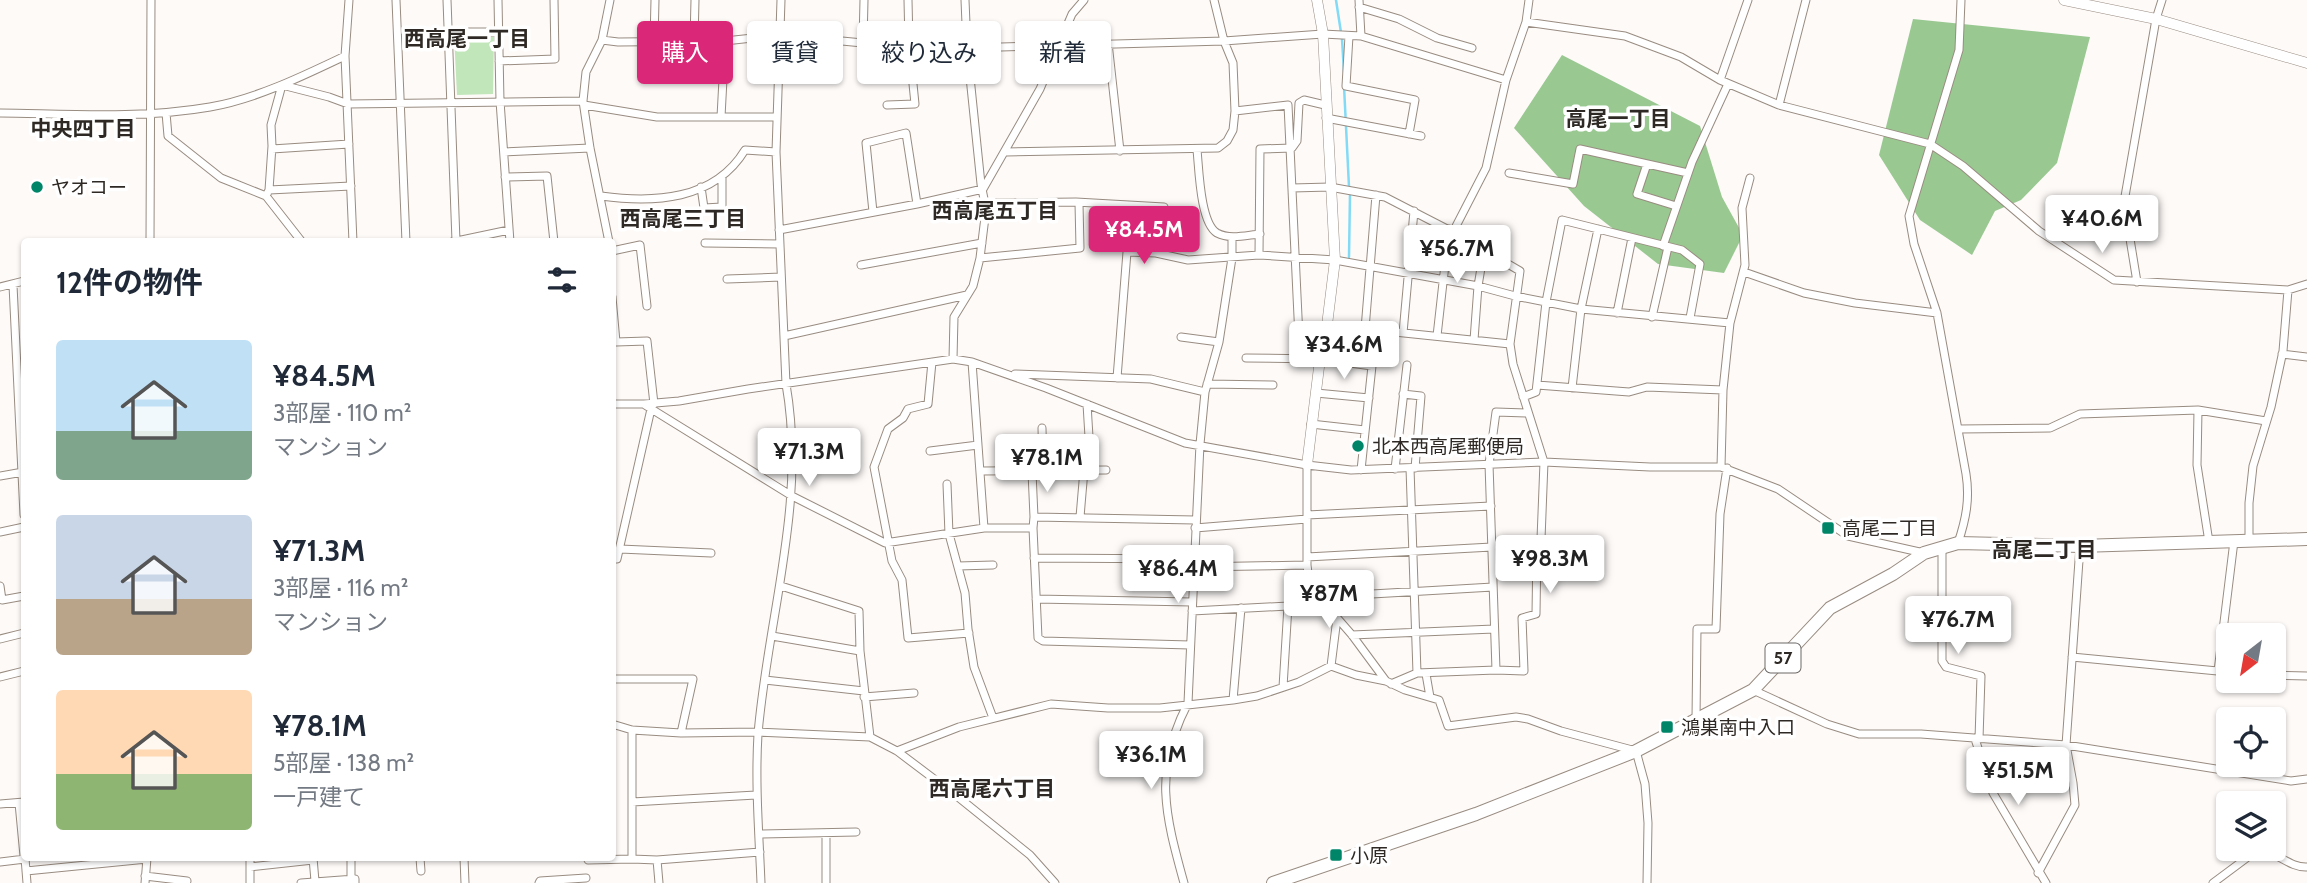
<!DOCTYPE html>
<html lang="ja">
<meta charset="utf-8">
<style>
body{margin:0;font-family:Cabin,"Noto Sans JP",sans-serif;background:#f6f6f7;color:#1f2937;height:100vh;display:flex;flex-direction:column;font-size:26px;white-space:nowrap}
*{box-sizing:border-box;margin:0}
p{font-size:23px;color:#747a83}
.icon{flex:none;width:38px;height:38px;fill:none;stroke:currentColor;stroke-width:2;stroke-linecap:round;stroke-linejoin:round}
.map{position:relative;flex:1;overflow:hidden}
.panel{position:absolute;left:21px;top:238px;width:595px;height:623px;display:flex;flex-direction:column;background:#fff;border-radius:7px;box-shadow:0 2px 5px #0004}
.panel>*{flex:none}
.top-card{position:absolute;left:637px;top:21px;width:665px;height:63px;display:flex;gap:14px}
.needle{width:46px;rotate:211deg}
.tools{position:absolute;left:2216px;top:623px;display:grid;gap:14px}
.tools a{display:grid;place-items:center;width:70px;height:70px;border-radius:7px;background:#fff;box-shadow:0 2px 5px #0004;font-size:35px}
.price{position:absolute;translate:-50% -60px;padding:0 16px;border-radius:7px;background:#fff;color:#222;font-size:23px;line-height:46px;filter:drop-shadow(0 2px 4px #0008)}
.price::after{content:'';position:absolute;left:50%;top:42px;width:21px;height:16px;margin-left:-10px;background:inherit;clip-path:polygon(0 0,100% 0,50% 100%)}
.price.active{background:#db2777;color:#fff}
ul{padding:0;list-style:none}
li{display:flex;align-items:center;gap:21px;height:175px;padding:0 35px}
li span{display:grid;place-items:center;flex:none;width:196px;height:140px;border-radius:7px;color:#555}
li>.icon{margin-inline-start:auto}
span .icon{width:84px;height:84px;fill:#fffc;stroke-width:1}
li b{font-size:30px}
h2{display:flex;justify-content:space-between;align-items:center;height:84px;padding:0 35px;font-size:30px}
.chip{padding:0 24px;border-radius:7px;background:#fff;box-shadow:0 2px 5px #0004;font-size:24px;line-height:63px}
.chip.active{background:#db2777;color:#fff}
.map>svg:first-child{display:block}
</style>
<div class="map">
<svg width="2307" height="883" viewBox="0 0 2307 883">
<rect width="100%" height="100%" fill="#fdfaf8"/>
<!-- green -->
<path fill="#c0e6ba" d="M454,35L494,37L493,94L457,95Z"/>
<!-- forest -->
<path fill="#99c891" d="M1913,19L2090,37L2057,163L2021,200L1995,211L1972,255L1920,220L1879,155Z
M1562,55L1700,126L1722,197L1743,235L1724,273L1658,264L1584,206L1514,128Z"/>
<g fill="none" stroke-linecap="round" stroke-linejoin="round">
<!-- stream -->
<path stroke="#83daf5" stroke-width="2.5" d="M1336,0L1342,39L1344,72
M1344,86L1349,187
M1349,257L1350,194"/>
<!-- minor casing -->
<g stroke="#998c81" stroke-width="9">
<path id="minor" d="M349,0L345,56L353,242
M396,0L406,242
M447,0L456,241
M498,0L500,101L510,242
M1359,0L1361,36
M1359,7L1399,19L1437,38L1472,48
M1526,22L1625,36L1681,57L1720,80L1779,105L1930,144L1963,166L2039,231L2114,280L2288,290L2307,284
M448,32H499
M1349,36L1346,86L1415,100L1409,134
M602,40L618,42L725,41L780,35L873,44L967,48L1224,41L1323,34L1361,36L1506,80
M654,41L655,0
M694,41L695,0
M863,43L864,0
M1108,43L1120,151
M499,61L555,59L554,0
M1720,80L1748,0
M282,85L329,97L348,104L583,101
M282,85L271,125L272,146L269,190L266,196L302,242
M584,105L657,117H776
M887,105L915,104L909,44L908,0
M1325,105L1304,100L1299,103L1297,141L1292,148L1260,149L1259,255L1335,260L1478,286L1515,296L1581,309L1730,323
M1779,105L1806,0
M1235,111L1288,105L1300,359
M0,113C70,114 141,119 210,107C256,99 303,76 345,56
M166,113L168,136L221,178L266,196
M721,117L725,41
M1326,118L1421,136
M272,149L349,144
M1197,150C1199,168 1200,223 1217,233C1230,240 1247,235 1260,234
M504,152L590,148
M1006,152L1218,148L1227,141L1233,130L1235,111L1233,63L1224,41L1214,0
M1647,164L1637,194L1676,206
M1509,173L1573,184L1580,149L1688,173
M505,177L547,176L554,242
M701,187L704,208L722,207V176
M1292,188L1330,187L1385,197L1453,232L1520,271L1510,344L1513,364L1544,462L1541,539L1537,547L1536,614L1522,618L1524,671L1496,670
M269,190L351,186
M601,196C653,203 714,201 745,150L776,152
M984,203L1076,202L1164,207L1156,253
M873,212L866,143L906,133L917,204
M779,230L917,204L983,189L1040,89L1072,14L1084,0
M1453,232L1486,168L1506,80L1526,22L1529,0
M150,242L151,0
M452,242L509,230
M609,242L590,148L583,101L586,72L602,40L610,0
M705,243L780,244
M1663,246L1692,162L1728,84
M612,251L640,245L647,306
M980,258L1080,248L1079,203
M861,265L982,243
M1744,272L1804,293L1855,303L1937,313
M727,279L781,277
M2137,282L2124,202L2156,19L2162,0
M13,285L24,515
M0,287L24,281
M612,297L616,342L647,341L654,404
M1617,313L1632,238
M1652,317L1668,247
M1327,325L1510,344
M1365,329L1376,195
M1403,333L1414,211
M784,336L967,295
M1437,336L1449,229
M1181,337L1219,342
M1474,340L1478,286L1484,250
M2282,354L2307,357
M1246,358L1320,359L1372,366L1361,470
M953,359L954,317L973,286L980,258L986,209L981,184L967,48L965,0
M932,362L928,404L908,409L903,418L888,429L874,467L892,561L902,580L908,638L969,633
M972,362L984,528H1033
M1015,374L1151,379L1205,392
M1117,378L1127,252L1156,253L1188,260L1259,255
M1207,384L1273,385
M1537,385L1629,392L1647,387L1723,390
M1572,388L1581,309L1598,229
M1316,393L1369,398
M1403,394L1421,396L1415,468
M1523,397L1536,392L1546,302L1562,220L1682,250L1700,264L1690,318
M612,404H644L679,401L748,389L953,359L972,362L1046,388L1185,443L1307,465L1351,470L1544,462L1650,467H1721L1778,489L1848,536L1924,553
M1087,404L1089,437
M645,405L792,496L885,543L984,528
M2198,410L2197,465L2209,542
M1311,424L1365,430
M1042,428L1043,470
M1959,429L2050,428L2080,414L2198,410L2266,421
M930,451L978,445
M793,452L845,440
M1307,465V565L1309,581L1325,604L1352,635L1386,681
M1721,467L1723,390L1730,323L1745,265L1742,208L1750,178
M1410,468L1417,673
M1395,469L1407,365
M980,471L1106,470
M1032,472L1034,517
M0,476L23,472
M947,484L949,534L965,593L968,629L974,667L993,718
M1307,515L1491,506
M1080,517L1084,470
M1195,528L1307,519
M0,532L24,527
M2249,541V503L2253,466L2271,407L2283,351L2288,290
M1958,543C1966,519 1970,499 1966,474L1937,313L1914,244L1909,216L1959,50L1961,0
M1942,548V661L1946,667L1981,676L1979,739
M620,549L711,553
M1307,557L1492,547
M1034,558L1195,559
M612,559H617L651,409
M958,566L993,565
M1195,567L1307,565
M0,586L2,600L24,596
M781,586L859,611L860,651L870,737
M1320,597L1493,587
M1036,599L1192,602
M1192,611L1325,604
M1352,635L1494,629
M772,636L860,651
M0,639L24,633
M1190,645L1043,641L1038,638L1033,528L1034,517L1195,520
M2072,657L2228,672
M1331,666L1337,618
M2218,671L2234,541
M1426,674L1430,697
M2273,675L2307,676
M0,677L24,671
M612,679H693L681,733
M765,680L864,691
M1391,684L1417,673L1496,670L1489,464L1496,412L1528,413
M1283,687L1288,606
M1753,690L1827,724L1859,734H1921L2066,745L2291,781L2307,779
M864,697L914,693
M1233,700L1241,608
M1696,720L1697,629H1716L1720,514L1727,468
M612,724L632,730L681,733L758,732L870,737L897,751L958,797L1030,855L1055,883
M632,730V859L657,860L659,883
M1975,739L1993,793L2046,883
M897,751L959,727L1051,704L1108,708H1160L1233,700L1257,696L1299,682L1331,666L1356,675L1386,681L1405,690L1439,700L1448,726L1516,717L1528,719L1561,731L1636,751L1645,784L1648,823L1647,883
M632,802L756,795
M19,803L24,856
M0,804L24,802
M759,834L856,832
M25,858L27,883
M313,858L315,881
M420,858L421,871
M464,858L465,883
M588,860L632,859
M657,860L760,852
M0,862L25,859
M250,867L313,860
M26,871L147,859
M2038,873L2075,805L2073,783L2066,745L2080,546
M145,876L187,881
M351,879V858
M145,883L147,858
M250,883V858
M301,883L355,879V883
M539,883L540,881L586,878
M761,883C759,833 755,784 758,734C768,615 807,504 786,384L776,152L781,0
M826,883V833
M1184,883C1165,814 1153,770 1188,703L1200,444L1205,392L1219,342L1232,258V237
M2213,883L2256,851C2274,848 2288,868 2307,867"/>
</g>
<!-- tertiary casing -->
<g stroke="#998c81" stroke-width="11">
<path id="tertiary" d="M2064,0L2156,19L2307,63
M1307,465L1320,359L1327,325L1335,260L1323,34L1317,0"/>
</g>
<!-- primary casing -->
<g stroke="#998c81" stroke-width="14">
<path id="primary" d="M1273,883L1476,814L1636,751L1753,690L1830,608L1893,574L1924,553L1958,543L2080,546L2307,539"/>
</g>
<!-- minor -->
<use href="#minor" stroke="#fff" stroke-width="7"/>
<!-- tertiary -->
<use href="#tertiary" stroke="#fff" stroke-width="10"/>
<!-- primary -->
<use href="#primary" stroke="#fff" stroke-width="12"/>
</g>
<!-- markers -->
<g fill="#008569" stroke="#fff" stroke-width="2.5">
<circle cx="37" cy="187" r="7"/>
<circle cx="1358" cy="446" r="7"/>
<rect x="1821" y="521" width="14" height="14" rx="3.5"/>
<rect x="1660" y="720" width="14" height="14" rx="3.5"/>
<rect x="1329" y="848" width="14" height="14" rx="3.5"/>
</g>
<g text-anchor="middle" stroke-width="7" stroke-linejoin="round" paint-order="stroke">
<!-- shield labels -->
<rect fill="#fff" stroke="#6d6966" stroke-width="2" x="1765.5" y="643.5" width="35" height="29" rx="5"/>
<g font-size="18" font-weight="bold" fill="#2e2924">
<text x="1783" y="664">57</text>
</g>
<!-- poi labels -->
<g font-size="19" fill="#2e2924" stroke="#fff" text-anchor="start">
<text x="51" y="194">ヤオコー</text>
<text x="1372" y="453">北本西高尾郵便局</text>
<text x="1842" y="535">高尾二丁目</text>
<text x="1681" y="734">鴻巣南中入口</text>
<text x="1350" y="862">小原</text>
</g>
<!-- neighbourhood labels -->
<g font-size="21" font-weight="bold" fill="#2e2924" stroke="#fff">
<text x="467" y="46">西高尾一丁目</text>
<text x="1618" y="126">高尾一丁目</text>
<text x="83" y="136">中央四丁目</text>
<text x="995" y="218">西高尾五丁目</text>
<text x="683" y="226">西高尾三丁目</text>
<text x="2044" y="557">高尾二丁目</text>
<text x="992" y="796">西高尾六丁目</text>
</g>
</g>
</svg>
<div class="tools">
<a><svg class="needle" viewBox="-14 -14 28 28"><path d="M0-13l5 13h-10z" fill="#e53935"/><path d="M0 13l5-13h-10z" fill="#747a83"/></svg></a>
<a><svg class="icon" aria-label="locate" viewBox="0 0 24 24"><circle cx="12" cy="12" r="6"/><path d="M12 2v4M12 18v4M2 12h4M18 12h4"/></svg></a>
<a><svg class="icon" aria-label="layers" viewBox="0 0 24 24"><path d="M12 4l9 5-9 5-9-5zM3 14l9 5 9-5"/></svg></a>
</div>
<b class="price" style="left:2102px;top:255px">¥40.6M</b>
<b class="price active" style="left:1144px;top:266px">¥84.5M</b>
<b class="price" style="left:1457px;top:285px">¥56.7M</b>
<b class="price" style="left:1344px;top:381px">¥34.6M</b>
<b class="price" style="left:809px;top:488px">¥71.3M</b>
<b class="price" style="left:1047px;top:494px">¥78.1M</b>
<b class="price" style="left:1550px;top:595px">¥98.3M</b>
<b class="price" style="left:1178px;top:605px">¥86.4M</b>
<b class="price" style="left:1329px;top:630px">¥87M</b>
<b class="price" style="left:1958px;top:656px">¥76.7M</b>
<b class="price" style="left:1151px;top:791px">¥36.1M</b>
<b class="price" style="left:2018px;top:807px">¥51.5M</b>
<div class="top-card">
<a class="chip active">購入</a>
<a class="chip">賃貸</a>
<a class="chip">絞り込み</a>
<a class="chip">新着</a>
</div>
<section class="panel">
<h2>12件の物件<svg class="icon" aria-label="filters" viewBox="0 0 24 24"><path d="M4 7h16M4 17h16"/><circle cx="9" cy="7" r="2"/><circle cx="15" cy="17" r="2"/></svg></h2>
<ul>
<li><span style="background:linear-gradient(#bfe0f5 65%,#7fa58c 0)"><svg class="icon" aria-label="home" viewBox="0 0 24 24"><path d="M3 11l9-7 9 7M6 9v11h12V9"/></svg></span><div><b>¥84.5M</b><p>3部屋 · 110 m²</p><p>マンション</p></div></li>
<li><span style="background:linear-gradient(#c9d6e8 60%,#b9a48a 0)"><svg class="icon" aria-label="home" viewBox="0 0 24 24"><path d="M3 11l9-7 9 7M6 9v11h12V9"/></svg></span><div><b>¥71.3M</b><p>3部屋 · 116 m²</p><p>マンション</p></div></li>
<li><span style="background:linear-gradient(#ffd9b3 60%,#8fb573 0)"><svg class="icon" aria-label="home" viewBox="0 0 24 24"><path d="M3 11l9-7 9 7M6 9v11h12V9"/></svg></span><div><b>¥78.1M</b><p>5部屋 · 138 m²</p><p>一戸建て</p></div></li>
</ul>
</section>
</div>
